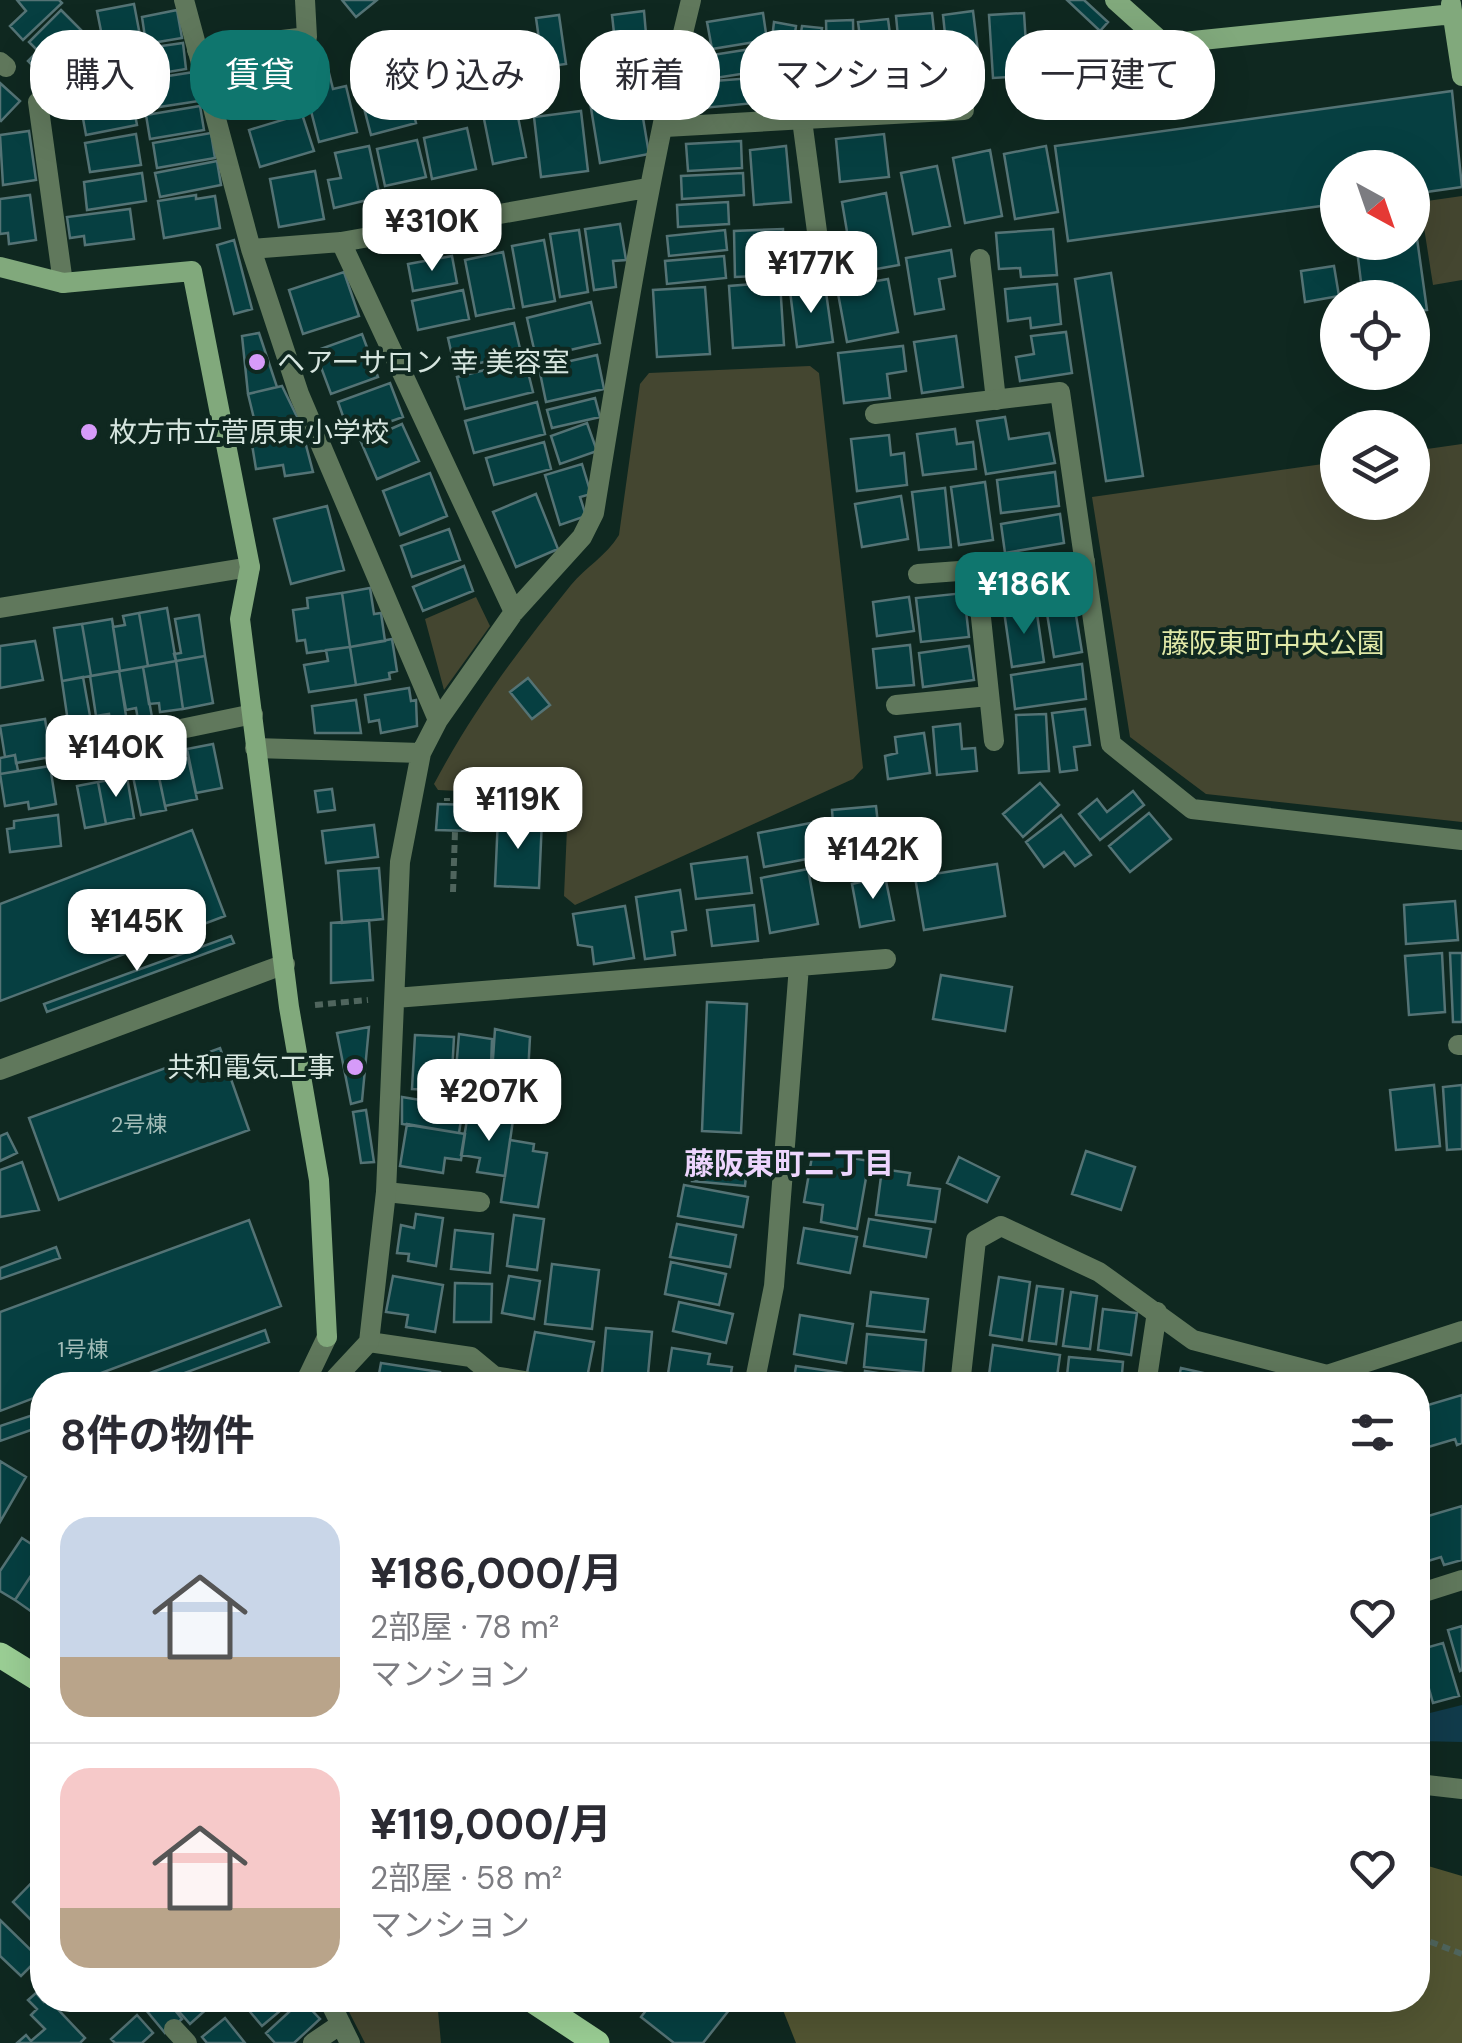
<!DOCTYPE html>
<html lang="ja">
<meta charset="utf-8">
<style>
body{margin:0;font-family:"DM Sans","Noto Sans JP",sans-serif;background:#f2f2f3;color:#2b2b33;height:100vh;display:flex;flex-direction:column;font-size:38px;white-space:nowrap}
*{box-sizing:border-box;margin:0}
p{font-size:32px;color:#7c7c81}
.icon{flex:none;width:55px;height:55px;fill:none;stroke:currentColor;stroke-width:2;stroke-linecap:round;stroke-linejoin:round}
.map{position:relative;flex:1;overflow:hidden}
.details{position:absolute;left:30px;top:1372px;width:1400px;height:640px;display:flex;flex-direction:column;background:#fff;border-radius:40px;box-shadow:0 10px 40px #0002}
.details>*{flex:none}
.hud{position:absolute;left:30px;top:30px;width:1402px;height:90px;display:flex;gap:20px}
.needle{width:65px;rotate:140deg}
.tools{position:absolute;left:1320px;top:150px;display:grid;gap:20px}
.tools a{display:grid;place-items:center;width:110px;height:110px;border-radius:50%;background:#fff;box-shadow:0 10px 40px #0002;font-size:50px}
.price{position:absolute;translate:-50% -85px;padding:0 22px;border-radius:20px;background:#fff;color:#222;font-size:32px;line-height:65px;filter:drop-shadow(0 2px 5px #0008)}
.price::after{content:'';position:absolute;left:50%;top:60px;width:30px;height:22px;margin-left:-15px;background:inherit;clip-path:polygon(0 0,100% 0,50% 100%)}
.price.on{background:#0f766e;color:#fff}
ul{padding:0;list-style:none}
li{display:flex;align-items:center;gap:30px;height:250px;padding:0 30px}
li+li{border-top:2px solid #e1e1e2}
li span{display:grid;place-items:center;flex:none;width:280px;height:200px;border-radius:30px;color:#555}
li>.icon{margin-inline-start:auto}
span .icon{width:120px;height:120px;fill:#fffc;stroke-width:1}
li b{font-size:42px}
h2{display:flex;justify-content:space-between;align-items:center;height:120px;padding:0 30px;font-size:42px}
.chip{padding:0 35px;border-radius:40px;background:#fff;box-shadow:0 10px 40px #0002;font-size:35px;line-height:90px}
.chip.on{background:#0f766e;color:#fff}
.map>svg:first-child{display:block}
</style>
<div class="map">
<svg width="1462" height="2043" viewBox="0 0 1462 2043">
<rect width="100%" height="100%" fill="#0f2820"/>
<!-- green -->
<path fill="#444630" d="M1462,196V280L1433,285L1420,202Z
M810,366L819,373L863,768L853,779L575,905L564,896L568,806L557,796L438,790L434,784C472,712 520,648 571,585C586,567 606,556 619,535L640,384L649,373Z
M1462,444V822L1206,794L1130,737L1092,497L1337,462L1338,502H1412L1413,451Z
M476,597L490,626L444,690L425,619Z
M343,2000H437L441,2043H365Z"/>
<!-- forest -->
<path fill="#525532" d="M1418,1863L1462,1876V2043H796L779,2000H1418Z"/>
<!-- water -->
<path fill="#113b4b" d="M1462,1705V1742L1418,1741V1716Z"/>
<!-- building -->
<path fill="#063f41" stroke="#547375" stroke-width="2.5" d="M59,0L62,3L23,40L10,26L26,11L17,0Z
M342,0H377L356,17Z
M1067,0H1084L1108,22L1100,31Z
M134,4L142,46L122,50L119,33L102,36L97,11Z
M61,10L87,36L45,78L28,61L38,51L29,42Z
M177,10L182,38L146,44L142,17Z
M644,11L648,57L617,60L612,15Z
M973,11L981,76L950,81L943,15Z
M763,13L767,40L712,49L707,22Z
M932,13L940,85L903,89L896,16Z
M1024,13L1028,76L993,78L989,15Z
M559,15L566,64L543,67L536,18Z
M888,19L895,73L865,76L858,22Z
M853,20L854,92H828L826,21Z
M774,22L796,26L786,100L765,97Z
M802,26L822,28L812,101L791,98Z
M183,43L186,69L144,76L140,49Z
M757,48L760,71L709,79L706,56Z
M129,55L134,86L82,93L77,62Z
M293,66L301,100L257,112L248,77Z
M328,69L333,89L346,86L357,132L319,142L302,76Z
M194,72L199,101L146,109L142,80Z
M381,74L387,100L409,95L416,123L371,135L357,81Z
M752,78L755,103L703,108L701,82Z
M0,83L20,101L1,121L0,120Z
M638,88L649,154L600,163L589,96Z
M1452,91L1462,187L1412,194V168H1338V217L1336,204L1068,241L1055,146Z
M131,93L137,125L86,135L80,102Z
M200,106L204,130L150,139L146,115Z
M516,107L526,157L493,164L483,114Z
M581,111L588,171L541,177L534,117Z
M302,114L314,151L260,167L249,130Z
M467,128L476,169L432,179L424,138Z
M29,131L36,180L3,185L0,135Z
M211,133L215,158L157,168L153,143Z
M136,134L141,165L90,172L85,143Z
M884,134L889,177L840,182L836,139Z
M417,140L426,177L385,186L377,149Z
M741,141L742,168L688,171L686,144Z
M369,146L380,197L334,208L328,180L341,178L335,153Z
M786,146L791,202L754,205L750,150Z
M1046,146L1058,212L1015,219L1004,154Z
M990,150L1002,216L965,223L953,158Z
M217,161L221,185L160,197L155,173Z
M937,166L950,226L913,234L901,173Z
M315,171L324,219L279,227L270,179Z
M142,173L146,201L87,210L84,182Z
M743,173L744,195L682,199L681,176Z
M886,193L899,265L854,273L842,202Z
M30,195L36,240L9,244L8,233L0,234V199Z
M196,195V199L215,196L220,228L164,238L158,201Z
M728,202L729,224L678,227L677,205Z
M130,209L134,239L85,245L84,236L70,238L67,217Z
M1414,217L1427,310L1412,312V298H1363L1356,242H1412Z
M620,224L626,260L613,261L616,287L594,290L585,229Z
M783,229L784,275L735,277L734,231Z
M1053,229L1057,275L1021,277L1020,268L999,269L996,233Z
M579,230L588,292L560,297L550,234Z
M725,230L727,250L669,256L667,236Z
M234,240L252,309L234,314L217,245Z
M544,240L555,301L523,307L512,246Z
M951,250L955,276L939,279L944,309L915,314L906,258Z
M503,252L514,308L476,316L465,260Z
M452,256L457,283L413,291L408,264Z
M724,256L726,278L667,284L665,261Z
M1334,266L1339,296L1305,302L1301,271Z
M344,272L359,316L303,334L289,290Z
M1111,273L1143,476L1106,481L1075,279Z
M888,279L898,332L847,342L837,288Z
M780,282L784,345L733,348L729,286Z
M1057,284L1061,324L1031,328L1030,318L1008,321L1005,289Z
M825,285L833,342L797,347L790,291Z
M705,287L710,354L657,357L653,290Z
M463,290L469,319L418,330L412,301Z
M591,302L600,343L536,358L527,318Z
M514,323L521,353L455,369L448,338Z
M1066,332L1072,373L1020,381L1016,357L1034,354L1031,336Z
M259,333L277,387L248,394L242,336Z
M362,334L378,377L331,394L315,351Z
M956,336L963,387L922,393L914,342Z
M903,346L906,371L887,374L890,398L844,403L838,353Z
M597,355L604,389L546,402L539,368Z
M525,360L533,392L465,409L457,377Z
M390,383L403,417L350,436L338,402Z
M282,386L301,425L258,435L248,394Z
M595,398L600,417L552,428L547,410Z
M537,402L545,434L474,453L465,421Z
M1005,417L1009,439L1049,433L1055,463L986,474L977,421Z
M587,423L597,451L560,464L551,436Z
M402,424L419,461L377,479L361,442Z
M955,429L957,444L973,442L976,469L923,475L917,434Z
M302,430L313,472L285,476L283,465L256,469L251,438Z
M889,435L891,455L904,453L907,485L857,491L851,439Z
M544,442L551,469L494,485L486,458Z
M582,464L591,494L580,497L586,516L560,525L545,475Z
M1055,472L1059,506L1001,513L997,480Z
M430,473L447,516L400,535L383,491Z
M985,482L993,540L959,545L951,487Z
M945,488L951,547L919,550L912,492Z
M536,494L558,549L516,567L493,512Z
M901,496L908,539L862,547L855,504Z
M327,506L344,570L291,584L274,519Z
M1060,514L1064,543L1005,553L1001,524Z
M449,529L460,560L412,577L401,546Z
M464,566L473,591L423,611L413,587Z
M370,588L374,614L381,613L385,641L350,647L342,593Z
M342,593L350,647L307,653L305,640L297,641L293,610L308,608L307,598Z
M964,593L969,637L921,642L916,598Z
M909,597L914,631L877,636L873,602Z
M1073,597L1082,652L1054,657L1045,601Z
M1036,607L1044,662L1012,667L1004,611Z
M167,608L176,661L148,666L139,613Z
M139,613L148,666L120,671L113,627L125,625L123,616Z
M199,615L205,656L176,661L174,654L181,653L175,619Z
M112,619L120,671L91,676L82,624Z
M82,624L91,676L62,681L54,628Z
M392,639L397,671L389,673L390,679L356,685L350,647Z
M35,641L43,680L0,688V646Z
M910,645L914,685L877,688L873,649Z
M969,646L974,680L923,687L919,653Z
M350,647L356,685L309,692L304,665L328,661L326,650Z
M205,656L213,703L183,709L176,661Z
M176,661L183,709L160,712L159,703L149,704L143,667Z
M1082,664L1086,699L1015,709L1011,675Z
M143,667L152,717L138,720L136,708L126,710L119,671Z
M119,671L127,722L111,725L109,714L96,716L90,676Z
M83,677L92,727L78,730L76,720L68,722L62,681Z
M528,678L550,705L532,719L510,692Z
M409,688L411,701L416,700L417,726L381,733L379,720L369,722L365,695Z
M356,700L361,733H315L312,706Z
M1085,709L1090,745L1074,747L1077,770L1060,772L1052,713Z
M1046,714L1049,771L1019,773L1016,715Z
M45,719L51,757L16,763L15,755L5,757L0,726Z
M960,724L962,749L975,748L977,771L937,775L933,727Z
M924,733L930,773L888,779L885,756L897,753L895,737Z
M213,744L222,788L196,793L187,749Z
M178,752L179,760L188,758L197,799L165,806L155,757Z
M15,755L18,771L0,774V758Z
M146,759L149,771L157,769L166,810L141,815L130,762Z
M50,766L56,804L29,809L28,802L5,806L0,774Z
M127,777L134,818L106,824L98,782Z
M98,782L106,824L85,828L77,786Z
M1040,783L1059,805L1023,837L1003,814Z
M332,789L335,810L318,812L315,791Z
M1133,791L1144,805L1100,840L1079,814L1097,799L1107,812Z
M438,804L472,805L471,831L436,830Z
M876,806L882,860L836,864L832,810Z
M1149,813L1171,839L1130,872L1109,846Z
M58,815L61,846L10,852L7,829L14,828V821Z
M1061,815L1091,855L1075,866L1064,852L1044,867L1026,842Z
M498,817L542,819L539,888L495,886Z
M816,822L823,856L764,867L758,833Z
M374,825L378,857L326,863L322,831Z
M192,830L225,916L0,1001V904Z
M747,857L752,893L696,899L691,864Z
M997,864L1005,916L924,930L915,877Z
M379,868L383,919L342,923L338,871Z
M808,869L818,924L770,933L761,878Z
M885,876L894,920L860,927L852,884Z
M680,890L686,930L672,932L675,955L645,959L636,897Z
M1455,901L1458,940L1406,944L1404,905Z
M754,905L758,941L712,946L707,910Z
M625,906L634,958L594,964L592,947L578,945L573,914Z
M369,920L373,980L331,983V923Z
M231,936L234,943L47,1012L44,1004Z
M1442,953L1445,1012L1409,1015L1405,956Z
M1450,953H1462V1022H1453Z
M941,975L1012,987L1005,1031L933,1019Z
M707,1002L747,1004L741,1133L702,1131Z
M369,1027L362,1101L351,1104L337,1033Z
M495,1029L530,1037L526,1110L490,1103Z
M459,1034L492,1039L490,1095L454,1094Z
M415,1035L454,1037L451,1091L412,1089Z
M220,1048L249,1130L59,1200L29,1118Z
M1434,1085L1440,1146L1396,1150L1390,1090Z
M1462,1085V1149L1447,1150L1443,1087Z
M402,1097L463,1107L459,1133L402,1124Z
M366,1110L374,1162L361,1163L353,1112Z
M486,1116L513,1120L505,1176L477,1172L480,1158L461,1155L467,1120L485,1123Z
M407,1124L465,1134L461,1160L445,1158L443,1173L400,1166Z
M7,1133L17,1153L0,1161V1136Z
M510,1140L534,1144L533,1151L547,1153L538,1207L501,1202Z
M813,1151L869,1161L857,1229L821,1222L823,1205L804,1202Z
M1086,1151L1135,1167L1121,1210L1072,1194Z
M694,1153L748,1158L745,1186L692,1181Z
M959,1157L999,1177L987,1202L947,1183Z
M22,1162L39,1210L0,1217V1170Z
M882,1169L910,1173L908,1185L940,1189L935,1222L876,1215Z
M684,1185L748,1197L743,1227L678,1216Z
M416,1214L443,1218L436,1266L408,1261L409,1254L397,1253L401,1225L414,1228Z
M514,1215L544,1219L537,1270L507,1266Z
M869,1219L931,1229L926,1257L864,1246Z
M249,1220L281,1306L69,1385H42V1395L0,1411V1312Z
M677,1224L736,1235L730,1267L670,1257Z
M804,1228L857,1237L850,1273L798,1263Z
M455,1230L493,1234L490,1273L451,1269Z
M56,1247L60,1258L0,1279V1268Z
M671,1262L726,1274L719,1305L665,1294Z
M552,1264L599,1270L592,1329L545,1324Z
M393,1276L443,1285L435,1332L406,1327L408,1315L386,1312Z
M509,1276L540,1281L534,1319L502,1313Z
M999,1277L1030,1282L1022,1340L990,1335Z
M455,1283L492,1284L491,1322H454Z
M1037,1286L1063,1289L1056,1344L1029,1341Z
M871,1292L928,1299L924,1332L867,1326Z
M1071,1292L1097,1296L1090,1349L1063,1346Z
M679,1302L733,1314L726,1343L673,1331Z
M1103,1309L1137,1313L1131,1355L1098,1350Z
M800,1315L853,1324L846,1363L794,1354Z
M606,1328L652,1332L647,1385H601Z
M265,1330L269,1342L152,1385H136L134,1379Z
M535,1332L594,1342L586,1383L527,1373Z
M867,1334L926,1340L923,1373L864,1367Z
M993,1345L1060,1355L1056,1384L989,1375Z
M672,1348L710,1354L708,1364L732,1367L729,1385L667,1380Z
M1069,1357L1123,1362L1121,1385H1066Z
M381,1363L440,1372L438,1385H377Z
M796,1366L850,1374L849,1385H793Z
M1181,1368L1239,1381L1238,1385H1177Z
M865,1371L922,1380V1385H863Z
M1462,1395V1443L1457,1445L1455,1439L1418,1450V1408Z
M42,1412V1426L0,1441V1426Z
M0,1461L26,1477L0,1522Z
M1462,1506V1560L1444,1565L1441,1557L1418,1564V1519Z
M22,1538L42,1551V1559L15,1600L0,1591V1571Z
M42,1559V1619L15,1600Z
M1462,1626V1670L1460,1671L1448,1630Z
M1443,1643L1459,1696L1433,1703L1418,1650Z
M42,1872V1931L13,1902Z
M0,1920L39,1958L21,1976L0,1956Z
M36,1993L44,2002L49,2000L85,2038L80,2043H17L26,2035L31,2041L45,2029L31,2015L37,2009L28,2000Z
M145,2000H167L182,2019L165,2033L141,2004Z
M169,2000H207L211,2005L190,2024Z
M255,2000H293L262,2026L246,2007Z
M302,2000L320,2019L294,2043H275L266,2033Z
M654,2000H737L703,2043H674L641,2017Z
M137,2015L153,2033L142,2043H115L111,2039Z
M225,2018L245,2043H207L202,2037Z"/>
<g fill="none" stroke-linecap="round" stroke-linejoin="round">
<!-- path -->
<path stroke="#4f655d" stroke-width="6" stroke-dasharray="8 5" stroke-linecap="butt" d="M447,801V798
M464,802V798
M453,892L455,831
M315,1005L368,1000
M1418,1937L1462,1954"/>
<!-- lane -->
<path stroke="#60785c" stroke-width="20" d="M197,50L307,37L305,0
M0,62L6,67
M38,102L63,283
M802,120L820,254
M980,259L996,400
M976,570L994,741
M918,574L1085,562
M0,608L250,567
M896,705L989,696
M75,751L253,714
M1458,1045H1462
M386,1192L480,1202
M369,1342L471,1357L494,1376L549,1385
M1418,1784L1462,1789"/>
<!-- street -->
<path stroke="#60785c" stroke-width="20" d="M184,0L251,249L299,394L438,720
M665,127L964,110
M341,242L514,612
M251,249L341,242L647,188
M875,414L1060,392L1111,744L1192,809L1462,840
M255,748L421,753
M395,998L886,959
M0,1070L285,964
M304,1385L327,1337
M329,1385L369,1342L386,1192L400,862L421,753L438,720L514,612L582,537L594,513C622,341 649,169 691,0
M754,1385L774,1286L799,966
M960,1385L976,1240L1001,1226L1099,1272L1193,1340L1327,1375L1462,1331
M1146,1385L1157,1312
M1418,1594L1462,1580
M329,2000L350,2043
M174,2029L187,2043
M313,2043L341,2024"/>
<!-- secondary -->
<path stroke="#81a97c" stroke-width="20" d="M1115,0L1164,44L1453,14
M1451,4L1462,76
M0,267L63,283L192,271L250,567L240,619L289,1007L319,1180L327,1337"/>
<!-- primary -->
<path stroke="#9bcf95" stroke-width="25" d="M0,1655L42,1681
M532,2000L597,2043"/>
</g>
<!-- markers -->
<g fill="#d69bf9" stroke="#0f2820" stroke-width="4">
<circle cx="257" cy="362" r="10"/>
<circle cx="89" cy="432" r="10"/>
<circle cx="355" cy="1067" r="10"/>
</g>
<g text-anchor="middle" stroke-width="8" stroke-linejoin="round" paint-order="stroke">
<!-- number labels -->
<g font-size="22" fill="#a2bcb8">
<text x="139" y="1132">2号棟</text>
<text x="83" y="1357">1号棟</text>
</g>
<!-- poi labels -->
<g font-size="28" fill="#d6e5df" stroke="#0f2820" text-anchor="start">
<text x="277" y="372">ヘアーサロン 幸 美容室</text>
<text x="109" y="442">枚方市立菅原東小学校</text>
<text x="335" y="1077" text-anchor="end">共和電気工事</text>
</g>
<!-- park labels -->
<g font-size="28" fill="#e0e8a7" stroke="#0f2820">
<text x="1273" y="653">藤阪東町中央公園</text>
</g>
<!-- neighbourhood labels -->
<g font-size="30" font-weight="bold" fill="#edd5fd" stroke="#0f2820">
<text x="789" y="1174">藤阪東町二丁目</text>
</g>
</g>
</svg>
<div class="tools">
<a><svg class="needle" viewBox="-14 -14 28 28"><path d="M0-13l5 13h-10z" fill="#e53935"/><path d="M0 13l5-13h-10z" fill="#7c7c81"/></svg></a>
<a><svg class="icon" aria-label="locate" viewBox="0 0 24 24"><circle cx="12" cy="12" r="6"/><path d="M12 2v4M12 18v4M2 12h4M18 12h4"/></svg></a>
<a><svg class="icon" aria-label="layers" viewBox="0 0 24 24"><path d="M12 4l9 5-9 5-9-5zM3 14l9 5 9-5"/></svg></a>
</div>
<b class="price" style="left:432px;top:274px">¥310K</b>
<b class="price" style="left:811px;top:316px">¥177K</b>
<b class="price on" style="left:1024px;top:637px">¥186K</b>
<b class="price" style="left:116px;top:800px">¥140K</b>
<b class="price" style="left:518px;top:852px">¥119K</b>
<b class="price" style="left:873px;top:902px">¥142K</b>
<b class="price" style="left:137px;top:974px">¥145K</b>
<b class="price" style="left:489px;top:1144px">¥207K</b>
<div class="hud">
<a class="chip">購入</a>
<a class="chip on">賃貸</a>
<a class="chip">絞り込み</a>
<a class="chip">新着</a>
<a class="chip">マンション</a>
<a class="chip">一戸建て</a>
</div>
<section class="details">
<h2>8件の物件<svg class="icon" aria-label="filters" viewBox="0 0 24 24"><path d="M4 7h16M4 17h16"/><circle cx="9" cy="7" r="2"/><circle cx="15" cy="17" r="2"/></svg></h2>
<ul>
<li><span style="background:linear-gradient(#c9d6e8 70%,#b9a48a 0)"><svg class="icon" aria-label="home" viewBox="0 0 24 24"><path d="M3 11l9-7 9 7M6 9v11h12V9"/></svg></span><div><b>¥186,000/月</b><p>2部屋 · 78 m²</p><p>マンション</p></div><svg class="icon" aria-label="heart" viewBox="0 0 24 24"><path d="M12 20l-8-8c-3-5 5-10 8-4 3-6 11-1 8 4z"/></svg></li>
<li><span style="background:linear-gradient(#f6c9c9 70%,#b9a48a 0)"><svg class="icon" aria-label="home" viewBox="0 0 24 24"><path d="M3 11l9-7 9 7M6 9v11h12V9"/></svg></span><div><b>¥119,000/月</b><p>2部屋 · 58 m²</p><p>マンション</p></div><svg class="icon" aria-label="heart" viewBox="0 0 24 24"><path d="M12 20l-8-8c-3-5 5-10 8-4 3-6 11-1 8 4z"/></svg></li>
</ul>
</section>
</div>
